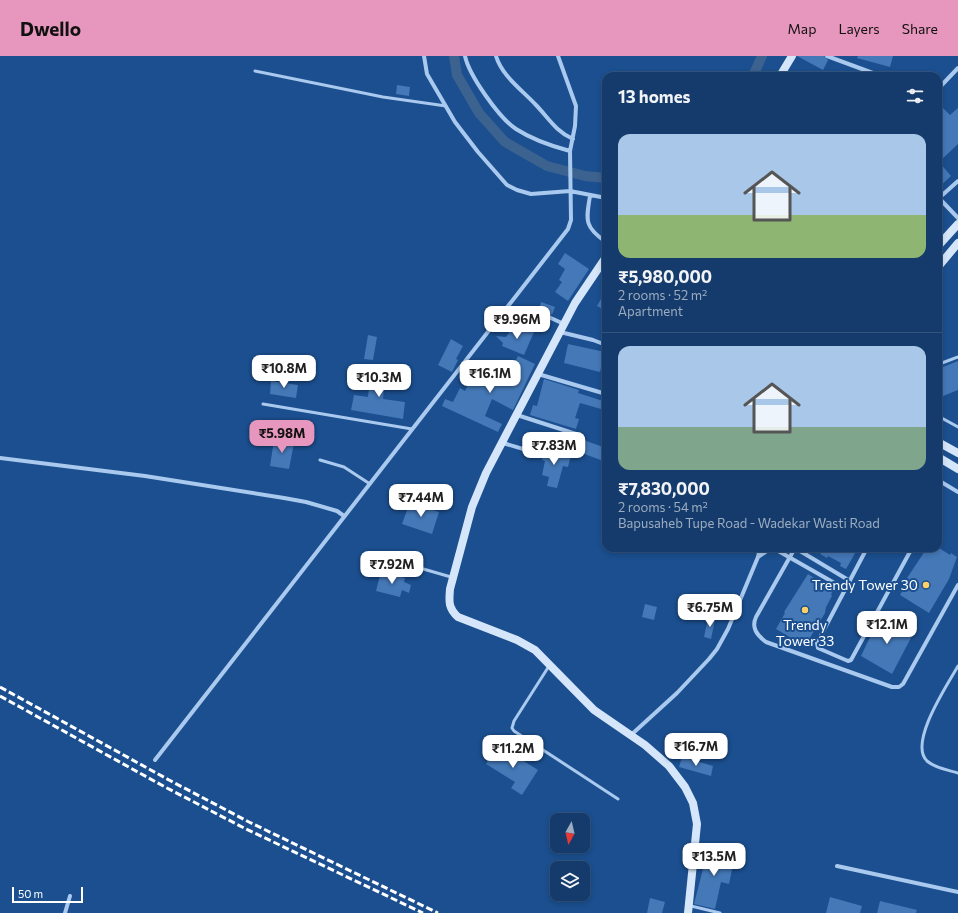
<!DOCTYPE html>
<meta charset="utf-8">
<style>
body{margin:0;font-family:Commissioner,sans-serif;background:#1d4271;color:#f1f3f6;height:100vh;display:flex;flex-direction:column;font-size:15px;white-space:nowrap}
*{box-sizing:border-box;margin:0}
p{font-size:13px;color:#9dadc1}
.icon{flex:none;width:22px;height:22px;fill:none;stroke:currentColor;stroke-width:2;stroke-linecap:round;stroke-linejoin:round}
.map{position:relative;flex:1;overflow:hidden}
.details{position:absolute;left:602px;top:16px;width:340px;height:480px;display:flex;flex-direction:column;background:#143b6b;border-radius:12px;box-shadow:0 2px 6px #0003,0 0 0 1px #33557e}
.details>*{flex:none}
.needle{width:26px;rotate:188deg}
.controls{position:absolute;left:550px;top:757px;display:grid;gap:8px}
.controls a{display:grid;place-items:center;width:40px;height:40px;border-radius:8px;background:#143b6b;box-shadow:0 2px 6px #0003,0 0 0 1px #33557e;font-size:20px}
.scale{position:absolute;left:12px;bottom:10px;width:71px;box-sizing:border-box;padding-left:4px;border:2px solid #fff;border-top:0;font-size:11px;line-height:14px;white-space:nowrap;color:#fff;-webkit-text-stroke:3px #1b4f8f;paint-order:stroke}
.price{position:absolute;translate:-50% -34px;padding:0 9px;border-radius:8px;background:#fff;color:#222;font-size:13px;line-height:26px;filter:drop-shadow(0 1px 2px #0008)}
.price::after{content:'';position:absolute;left:50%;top:24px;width:12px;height:9px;margin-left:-6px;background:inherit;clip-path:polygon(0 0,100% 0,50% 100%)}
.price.selected{background:#e797bd;color:#111}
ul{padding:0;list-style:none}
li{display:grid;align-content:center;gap:8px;height:212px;padding:0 16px}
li+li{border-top:1px solid #33557e}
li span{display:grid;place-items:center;height:124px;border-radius:12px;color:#555}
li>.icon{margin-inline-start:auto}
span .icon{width:72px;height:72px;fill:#fffc;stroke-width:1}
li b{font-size:17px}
h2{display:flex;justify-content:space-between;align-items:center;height:48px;padding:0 16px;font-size:17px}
header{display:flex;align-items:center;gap:24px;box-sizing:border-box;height:56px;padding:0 20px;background:#e797bd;color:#111}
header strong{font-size:19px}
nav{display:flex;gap:22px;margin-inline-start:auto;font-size:14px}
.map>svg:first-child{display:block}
</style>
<header>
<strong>Dwello</strong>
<nav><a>Map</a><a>Layers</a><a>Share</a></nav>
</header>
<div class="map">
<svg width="958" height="857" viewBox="0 0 958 857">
<rect width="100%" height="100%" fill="#1b4f8f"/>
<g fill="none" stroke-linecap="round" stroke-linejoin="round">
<!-- canal -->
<path stroke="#3c6290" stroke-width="10" d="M454,0L457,19L479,57L505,86L547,110L585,120L606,122
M753,20L762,0"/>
</g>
<!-- building -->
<path fill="#4478b7" d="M797,0H824L828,4L823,14Z
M858,0H893L890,11L857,2Z
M397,29L410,31L409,40L396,38Z
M938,47L950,59L958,52V88L939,106L951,120L938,132Z
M565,197L589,213L568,245L555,236L562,226L559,224L565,213L558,208Z
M606,234V255L597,250Z
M541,246L555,251L552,259L539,253Z
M515,270L523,274L524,271L534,276L524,299L502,290L503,287L496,280L506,281L511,274L512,275Z
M368,279L377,281L373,304L364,303Z
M451,283L463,290L456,303L458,304L452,316L438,309Z
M568,288L605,296L600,316L564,307Z
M518,300L535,308L513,354L492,343L485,360L502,368L498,376L442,350L445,343L453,346L460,332L465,335L476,312L486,317L485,320L507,330L516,311L513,310Z
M958,305V334L943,340L938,337V313Z
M371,313L393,315L392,324L385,323L383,343L405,346L403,363L351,354L354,339L368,341Z
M544,323L579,334L578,337L603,345L601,353L580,347L575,362L579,363L576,373L530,359L533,349L537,350Z
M271,325L298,329L296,342L270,338Z
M575,381L606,392V406L571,393Z
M274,384L294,387L289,413L270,410Z
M545,392L571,399L568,411L563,410L557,432L547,430L549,421L542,419L545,405L542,404Z
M410,446L439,456L432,478L402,468Z
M816,492H858L846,513L840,510L841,507L828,500L827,502L820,498L822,496Z
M927,492H939L950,499L951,497L957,501L949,523L929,557L900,539L909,523L907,522Z
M381,515L405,522L404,526L411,529L409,537L402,534L400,541L376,535Z
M808,518L814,522L813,525L826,532L827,530L833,534L831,539L832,540L826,551L825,557L805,590L776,573L785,557L784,556Z
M645,548L657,551L654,564L642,561Z
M880,560L913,578L892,618L861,600Z
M708,562L715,564L711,583L704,581Z
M498,689L538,714L522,739L511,732L515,726L486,708Z
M682,701L713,710L711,720L679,711Z
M708,793L735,799L729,828L721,826L715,853L694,848Z
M830,841L862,850L860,857H826Z
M650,842L665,846L662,857H647Z
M880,845L917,854L916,857H877Z"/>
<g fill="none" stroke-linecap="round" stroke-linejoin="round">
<!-- lane -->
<path stroke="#a9c9ee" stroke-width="3" d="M255,15L383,41L446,50
M938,307H942L958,301
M263,348L412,373
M938,360L958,371
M320,404L344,411L370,428
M375,499L451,521
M549,610L514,665L512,672L514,675L618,743
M958,610C948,628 908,687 927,705C935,712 948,714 958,717
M691,850L720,857"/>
<!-- street -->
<path stroke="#a9c9ee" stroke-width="4" d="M424,0L427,18L455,66L478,96L507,129L517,134L531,138L570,135L606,142
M465,0C469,19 499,62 516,73C533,84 551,90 570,95
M496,0C502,20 521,33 535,48C548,61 555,75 573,83
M827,0L881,20
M938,33L958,12
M590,140C586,164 584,171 606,186
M938,141L958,162
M939,142L958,125
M531,253L564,268
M560,276L593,284L606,289
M538,318L606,338
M517,359L576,378
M503,387L540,398
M0,402L145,420L284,442L306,446L337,455L344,460
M938,424L958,436
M773,492L845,533
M795,492L756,561C751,572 757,579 766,586L892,631H899L903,628L958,529
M795,492L850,525
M867,492L817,587L818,592L848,605L851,604L912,492
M758,501L771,492
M631,679L677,637L709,603L717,593L728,573L758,501L760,492
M155,704L568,173L571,164L570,95L575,70L576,50L558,0
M837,810L958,836
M65,857L70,840"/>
<!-- secondary -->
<path stroke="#d6e6fa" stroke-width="8" d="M780,20L792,0
M938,190L958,168
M606,201L575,247L486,417L472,451L450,533C449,545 448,552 458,561L517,584L535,594L594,654L645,689L669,710L685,731L693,747L697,768L688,857
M938,211L958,187
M938,386L958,397
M938,401L958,413"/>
<!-- rail -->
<path stroke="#fff" stroke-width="3" stroke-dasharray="7 3" stroke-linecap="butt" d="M0,631L169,724L249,766L438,857
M0,640L165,731L246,773L423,857"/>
</g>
<!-- markers -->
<g fill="#ffd166" stroke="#1b4f8f" stroke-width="1.5">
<circle cx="926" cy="529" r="4"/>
<circle cx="805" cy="554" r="4"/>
</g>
<g text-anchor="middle" stroke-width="4" stroke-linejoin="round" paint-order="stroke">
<!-- poi labels -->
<g font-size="14" fill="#fff" stroke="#1b4f8f" text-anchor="end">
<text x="918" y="534">Trendy Tower 30</text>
<text x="805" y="574" text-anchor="middle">Trendy<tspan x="805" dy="16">Tower 33</tspan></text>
</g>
</g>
</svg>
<div class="controls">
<a><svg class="needle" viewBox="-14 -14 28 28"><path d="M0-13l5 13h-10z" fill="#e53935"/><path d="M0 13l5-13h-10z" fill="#9dadc1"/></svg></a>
<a><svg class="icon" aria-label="layers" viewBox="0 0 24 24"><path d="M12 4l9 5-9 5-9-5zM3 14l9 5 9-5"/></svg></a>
</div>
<div class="scale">50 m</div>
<b class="price" style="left:517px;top:284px">₹9.96M</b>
<b class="price" style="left:284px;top:333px">₹10.8M</b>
<b class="price" style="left:490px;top:338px">₹16.1M</b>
<b class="price" style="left:379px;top:342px">₹10.3M</b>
<b class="price selected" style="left:282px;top:398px">₹5.98M</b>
<b class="price" style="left:554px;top:410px">₹7.83M</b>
<b class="price" style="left:421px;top:462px">₹7.44M</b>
<b class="price" style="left:392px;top:529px">₹7.92M</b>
<b class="price" style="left:710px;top:572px">₹6.75M</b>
<b class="price" style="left:887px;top:589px">₹12.1M</b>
<b class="price" style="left:696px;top:711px">₹16.7M</b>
<b class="price" style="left:513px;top:713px">₹11.2M</b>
<b class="price" style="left:714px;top:821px">₹13.5M</b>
<section class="details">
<h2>13 homes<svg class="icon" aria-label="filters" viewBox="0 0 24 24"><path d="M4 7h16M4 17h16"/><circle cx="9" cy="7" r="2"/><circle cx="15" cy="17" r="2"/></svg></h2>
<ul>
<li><span style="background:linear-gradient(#a9c7e8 65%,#8fb573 0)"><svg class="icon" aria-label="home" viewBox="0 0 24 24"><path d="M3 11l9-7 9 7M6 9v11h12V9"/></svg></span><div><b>₹5,980,000</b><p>2 rooms · 52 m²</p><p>Apartment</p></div></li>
<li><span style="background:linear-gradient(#a9c7e8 65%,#7fa58c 0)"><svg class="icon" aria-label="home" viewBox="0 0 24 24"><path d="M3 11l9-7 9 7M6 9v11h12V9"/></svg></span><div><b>₹7,830,000</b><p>2 rooms · 54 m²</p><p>Bapusaheb Tupe Road - Wadekar Wasti Road</p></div></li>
</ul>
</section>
</div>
